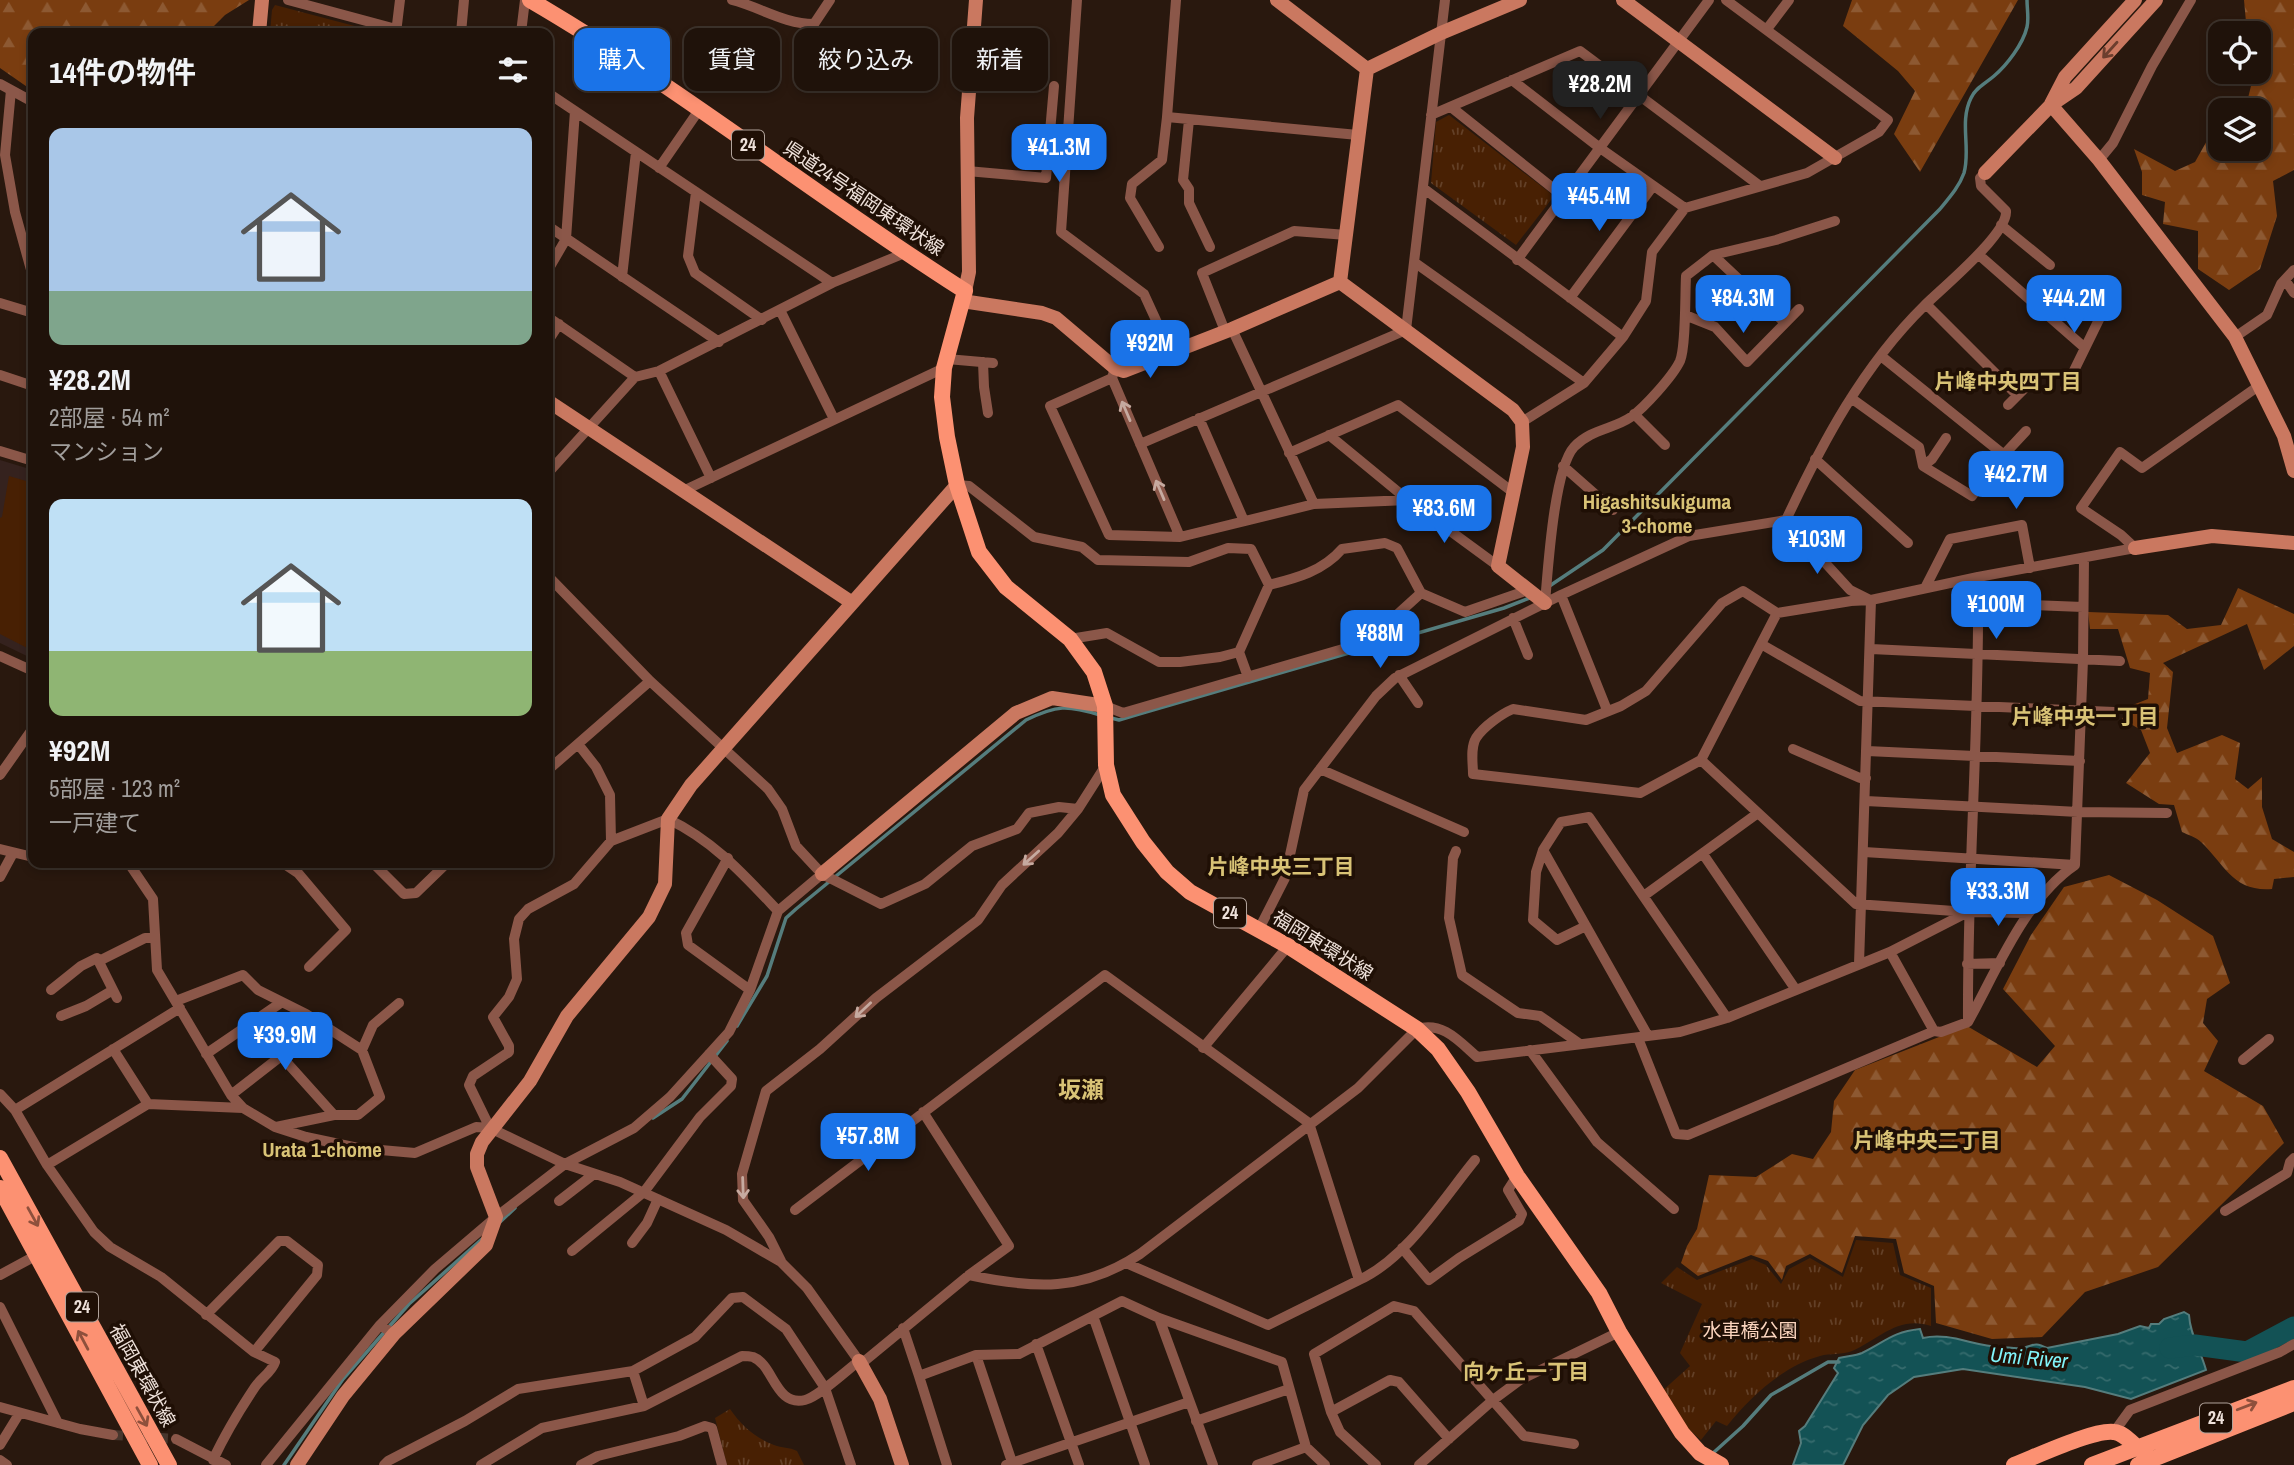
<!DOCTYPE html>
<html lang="ja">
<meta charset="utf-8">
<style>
body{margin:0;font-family:"Archivo Narrow","Noto Sans JP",sans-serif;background:#271b13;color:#f1f3f6;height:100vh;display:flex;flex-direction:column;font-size:26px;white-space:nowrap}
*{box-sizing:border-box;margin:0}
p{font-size:23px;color:#a19e9c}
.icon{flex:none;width:38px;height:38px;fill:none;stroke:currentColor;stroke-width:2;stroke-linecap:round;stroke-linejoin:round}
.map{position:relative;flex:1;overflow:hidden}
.side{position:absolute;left:28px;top:28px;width:525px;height:840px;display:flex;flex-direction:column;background:#1f120a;border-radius:14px;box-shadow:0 4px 10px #0003,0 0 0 2px #3c322b}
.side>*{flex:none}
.banner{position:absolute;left:574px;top:28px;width:665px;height:63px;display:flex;gap:14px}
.controls{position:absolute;left:2208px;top:21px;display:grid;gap:14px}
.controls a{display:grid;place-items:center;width:63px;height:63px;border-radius:14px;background:#1f120a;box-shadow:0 4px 10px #0003,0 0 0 2px #3c322b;font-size:35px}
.price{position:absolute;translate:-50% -60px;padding:0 16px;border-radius:14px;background:#1a73e8;color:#fff;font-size:23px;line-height:46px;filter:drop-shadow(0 2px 4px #0008)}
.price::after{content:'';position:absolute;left:50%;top:42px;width:21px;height:16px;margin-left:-10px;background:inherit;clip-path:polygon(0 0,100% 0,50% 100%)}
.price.on{background:#222;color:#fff}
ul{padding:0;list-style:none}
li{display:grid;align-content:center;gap:14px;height:371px;padding:0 21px}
li span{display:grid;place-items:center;height:217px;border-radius:14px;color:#555}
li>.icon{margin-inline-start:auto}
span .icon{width:126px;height:126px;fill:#fffc;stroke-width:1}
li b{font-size:30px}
h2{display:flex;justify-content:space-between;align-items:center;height:84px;padding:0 21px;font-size:30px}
.chip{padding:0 24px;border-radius:14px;background:#1f120a;box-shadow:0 4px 10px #0003,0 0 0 2px #3c322b;font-size:24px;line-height:63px}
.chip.on{background:#1a73e8;color:#fff}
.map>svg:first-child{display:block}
</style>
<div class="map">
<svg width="2294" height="1465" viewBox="0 0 2294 1465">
<defs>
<pattern id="forest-firs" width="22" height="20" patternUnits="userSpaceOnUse" patternTransform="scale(1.75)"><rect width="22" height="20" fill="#7a3d10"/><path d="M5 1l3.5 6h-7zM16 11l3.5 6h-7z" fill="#8d5932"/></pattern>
<pattern id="park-tufts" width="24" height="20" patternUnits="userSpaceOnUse" patternTransform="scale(1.75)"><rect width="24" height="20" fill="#482003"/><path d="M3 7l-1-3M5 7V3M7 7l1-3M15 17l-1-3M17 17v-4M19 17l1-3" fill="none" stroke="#634027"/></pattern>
<pattern id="water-ripples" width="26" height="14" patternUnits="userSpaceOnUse" patternTransform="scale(1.75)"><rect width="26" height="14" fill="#135255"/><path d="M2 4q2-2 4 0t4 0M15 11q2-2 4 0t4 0" fill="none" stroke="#366b6d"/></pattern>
</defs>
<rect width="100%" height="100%" fill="#29180e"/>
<!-- education -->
<path fill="#35221e" d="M0,460L33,470V659L0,643Z"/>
<!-- green -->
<path fill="#482003" d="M9,476L33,483V651L0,634V518L2,517Z"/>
<!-- forest -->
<path fill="url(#forest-firs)" d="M0,0H249L225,15L207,33H33V91L0,68Z
M1852,0H2018L1920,172L1894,134L1915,91L1898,71L1843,26Z
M2244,0H2294V170L2273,181L2277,216L2260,269L2229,290L2198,269V231L2163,224L2165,202L2142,195V172L2134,149L2175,171L2195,162L2213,130H2221V149H2259V110H2245L2251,86L2250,72H2259V33H2247Z
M2238,588L2294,614V646L2264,670L2247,624L2163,663L2173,672L2167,728L2177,753L2222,735L2240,743L2235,779L2248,789L2262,777V807L2272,839L2294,852V877L2274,879L2272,889C2233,892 2225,865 2201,842C2196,837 2188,835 2182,832L2174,805L2159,804L2126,783L2150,753L2141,730L2122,719L2130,706L2148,699L2150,673L2130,668L2118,629H2090L2088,612L2168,615L2187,629L2221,625Z
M2109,875L2157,900L2213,936L2230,983L2207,999L2203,1023L2218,1041L2204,1071L2263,1106L2284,1143L2158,1267L2085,1292L2042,1337L1992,1339L1936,1323L1934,1286L1904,1273L1896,1239L1855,1236L1842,1273L1810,1254L1786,1266L1782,1280L1768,1261L1751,1255L1698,1276L1681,1263L1687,1246L1697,1229L1709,1175L1756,1177L1792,1154L1813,1159L1831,1132L1834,1101L1855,1070L1967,1026L2037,1067L2055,1046L2003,989L2031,935L2064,887Z"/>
<!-- park -->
<path fill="url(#park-tufts)" d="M275,5L381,33H270L272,10Z
M1449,115L1554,196L1516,245L1431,183L1436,122Z
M1856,1240L1893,1243L1900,1275L1931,1288V1326C1898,1315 1878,1340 1852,1351C1842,1355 1830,1353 1820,1356C1783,1366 1750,1397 1727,1426L1716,1421L1701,1440L1684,1425L1661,1392L1690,1366L1680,1353L1702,1304L1661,1283L1677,1267L1697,1280L1752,1259L1766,1265L1781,1284L1789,1269L1810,1258L1843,1277Z
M730,1409C741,1425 755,1438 774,1445C782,1448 789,1447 797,1451L804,1465H727L715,1418Z"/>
<!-- water -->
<path fill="url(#water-ripples)" stroke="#557d7d" stroke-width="2" d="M2184,1312L2189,1315C2190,1335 2201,1351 2206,1370L2131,1399L2085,1387L1963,1369L1914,1377L1888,1395L1863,1425L1843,1465H1793L1801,1443L1799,1431L1805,1426L1838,1373L1834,1368L1839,1358C1846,1356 1855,1356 1862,1353C1885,1342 1892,1332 1920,1329L1923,1338C1950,1332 1973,1346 2000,1347C2006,1347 2016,1349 2022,1348C2034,1346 2033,1341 2047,1348L2118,1334L2140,1326L2149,1328L2151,1324H2159L2164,1319Z"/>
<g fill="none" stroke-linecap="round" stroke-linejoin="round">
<!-- stream -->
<path stroke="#557d7d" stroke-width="3.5" d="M1548,587L1603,550L1940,209C1949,198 1959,187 1964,173C1971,149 1959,122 1971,98C1975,88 1986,83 1994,76C2007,65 2023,44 2027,27C2029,19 2027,9 2027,0
M1111,718L1119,720L1139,714L1504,608L1532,597
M737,1026L767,976L786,918L796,909L1026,720C1057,705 1067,705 1100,715
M653,1118L682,1099L727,1041
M500,1222L515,1208
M1712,1454L1743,1426L1771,1395L1828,1362H1839
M284,1465L343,1379L409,1304L482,1239"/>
<!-- river -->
<path stroke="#135255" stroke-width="21" d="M2170,1348L2195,1345L2247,1352L2294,1327"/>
<!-- street-tunnel -->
<path stroke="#47362d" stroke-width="10" stroke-dasharray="10 5" stroke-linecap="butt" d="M113,1435L176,1439"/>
<!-- street -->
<path stroke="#8b5749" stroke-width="10" d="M288,0L396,29
M732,0C760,7 784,24 814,24L830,0
M1077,0L1061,232L1144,294L1171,353
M1176,0L1167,117L1358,135
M1767,29L1789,0
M396,33L400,0
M461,33L464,0
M521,33L525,0
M1512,80L1600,148L1685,208
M0,84L33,102
M11,90L5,155L15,212L33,277
M548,93L832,283
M1451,107L1564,197
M1431,115L1580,51L1760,186
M1189,120L1183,180L1189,189V203L1210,247
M2099,160L2113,143L2152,66L2191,0
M659,168L699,110
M967,171L1046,178L1054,86
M1423,188L1623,337
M696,192L688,256L695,273L762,320
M2001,225L2050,265
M548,226L719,342
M1159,247L1130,198L1132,184L1162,160L1167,117
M1713,255L1784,322
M1979,255L2085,348
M1517,260L1709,0
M1414,262L1584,383
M548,270L566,239L575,111
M622,277L636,152
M2285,280L2294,293
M1570,298L1653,186
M0,303L33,313
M1926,304L2017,395
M780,310L834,419
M1685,315L1715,327L1747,362L1799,309
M548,317L635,377
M1232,329L1314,504
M1225,331L1202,273L1294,231L1347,235
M2235,337L2267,315L2281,284L2294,270
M548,341L559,324
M1881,356L2004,455
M947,359L993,363
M983,362L984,387L988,413
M1115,368L1112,378L1050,406L1109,535L1180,537L1314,504L1408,500
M659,371L711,478
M0,375L33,386
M1112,378L1180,537
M2065,389L2111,295
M1851,398L1919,447L1923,466L1972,496L1998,461L2026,431
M2008,405L2026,387
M1634,414L1665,445
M1199,418L1244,521
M1522,422L1584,383L1623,337L1646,301L1652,252L1685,208L1807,173L1879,132L1888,120L1726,0
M1329,435L1408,500L1498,566
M1140,444L1406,330L1445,0
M0,451L33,461
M1289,453L1398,405L1514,493
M1815,459L1908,543
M1563,466L1613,510
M1923,466L1932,459L1946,438
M548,473L635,377L659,371L832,283L905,253
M957,485L969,486L1034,537L1082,547L1098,560L1189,562L1228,548L1251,549L1269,585
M683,491L944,368
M1786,520C1822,443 1863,366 1924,306C1941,289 2008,234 2006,211L1981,186L1980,178L1985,173
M1786,520L1850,590L1868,599
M2135,548L2121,535L2081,508L2120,452L2142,468L2260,385
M548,576L650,681L768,789L782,809L796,846L822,874L881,904L925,884L972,846L1017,829L1029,813L1059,807L1078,809
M1925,588L1950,539L2022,525L2030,568
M1561,595L1607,710
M1545,603C1548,569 1554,469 1574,447C1591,429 1614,429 1631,417C1644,408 1673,376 1680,361C1686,347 1685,293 1686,276L1713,255L1776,240L1835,221
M1979,603L2083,607
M1777,613L1701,760L1640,793L1473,774C1473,763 1470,748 1476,738C1483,727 1501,714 1513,709L1586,720L1621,706L1646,691L1722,603L1743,591L1777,613L1851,601L1871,600L1978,577L2135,548
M1513,618L1528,655
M1070,639L1107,633L1159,662H1180L1220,657L1239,652L1269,585C1297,578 1323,571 1342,549L1385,543L1397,548L1421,593L1465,612L1528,590
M1761,644L1860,701L2114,712
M1871,649L2120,661
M1239,652L1248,677
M0,656L33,671
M1399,675L1418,703
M1105,706L1123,713L1367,642L1421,593
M578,744L596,767L610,795L611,841
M1793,749L1860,778H1866
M1867,751L2080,761
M1701,760L1856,904L1968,912L2028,913
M1320,769L1464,832
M548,770L650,681
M0,775L33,728
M1866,801L2078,812L2167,813
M0,849L33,857
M1543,850L1536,872L1533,920L1557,940L1586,926
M1456,851L1453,858L1449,918L1462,975L1518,1013L1540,1016L1580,1044
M1864,852L2075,865
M1703,854L1796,990
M728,858L686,933L688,945L750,990
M99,863L130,865
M283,863L298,873L346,930L309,967
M373,863L404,894L416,893L447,863
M130,865L153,899L157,970L231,1095L243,1108L275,1127L306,1137L358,1148L415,1153L476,1127L490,1128L565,1164L620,1182L726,1230L781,1262L807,1288L859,1361C847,1370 818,1397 805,1400C775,1407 774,1365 753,1357C749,1356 746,1356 742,1356L644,1406L542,1428L481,1465
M0,877L13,853
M1645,895L1758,813
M1259,929L1285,878L1304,790L1376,696L1395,678L1561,595L1689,536L1786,520
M1890,952L1934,1031
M99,961L145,938H155
M1859,964L1871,600
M1967,964L2000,963
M51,990L81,966L97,958L117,998
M176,1001L243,975L258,990L306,1014L362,1050
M61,1016L86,1006L113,990
M1968,1021C1967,873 1980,725 1978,577
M1648,1036L1543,850L1561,822L1589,817L1727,1018
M1638,1038L1676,1134L1688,1135L1934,1031L1941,1032L1968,1022C1997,970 2025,899 2075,865L2083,660L2084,558
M1203,1048L1288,946
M113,1049L148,1104
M1530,1050L1597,1142L1674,1209
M206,1054L282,1002
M281,1056L334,1115
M2243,1060L2269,1039
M0,1094L15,1110L47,1165L94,1232L110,1247L161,1277L254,1352L275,1362C272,1372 261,1378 255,1387C239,1411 225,1434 213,1460
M231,1095L321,1025
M15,1110L180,1008
M276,1127L334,1115H358L380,1097L362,1050L373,1025L399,1003
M490,1128L469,1085L473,1076L509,1052V1046L493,1017L509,997L517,979L514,939L519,919L528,909L574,884L611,841L668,819C714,841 744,875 778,911
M47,1165L148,1104L243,1108
M559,1201L594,1174
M795,1210L1105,975L1309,1123L1359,1280L1268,1325L1126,1263
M2225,1211L2287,1173L2290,1162L2294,1158
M632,1243L647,1223L658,1199
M1402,1248L1429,1280L1459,1258L1519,1221L1522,1214L1508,1190L1517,1176
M572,1251L644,1192L700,1117L731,1086L732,1079L709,1054
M781,1261L769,1237L743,1200L742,1174L766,1091L820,1049L876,998L978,920L1002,885L1058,833L1078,809L1106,765
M0,1275L37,1255
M969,1275C1034,1289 1083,1292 1140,1254L1358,1088L1417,1029C1442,1021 1459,1041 1477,1057L1680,1032L1727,1018L1890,952L1968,912
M1359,1280C1406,1259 1443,1199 1475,1160
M0,1307L58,1423
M206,1315L279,1241H287L318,1265L317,1275L254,1352
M1093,1316L1145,1465
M1159,1318L1213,1465
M380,1325L435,1269L496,1217L565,1164L634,1128L670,1097L729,1032L750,990L778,911L822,874
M903,1328L919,1376L976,1355L1019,1354L1122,1301L1159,1318L1282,1362L1306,1447L1325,1465
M1036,1344L1079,1465
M976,1355L1013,1465
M861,1364L969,1275L1009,1246L923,1112
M633,1371L644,1406
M919,1376L947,1465
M0,1407L80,1429L113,1435
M1331,1412L1390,1380L1399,1382L1449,1439
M1196,1421L1289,1389
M2114,1432L2130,1410L2280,1352L2294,1344
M176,1439L226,1465
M0,1445L19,1414
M0,1460L7,1465
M266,1465L380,1325L394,1334
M384,1465L388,1461L465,1421L518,1389L633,1371L695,1337L732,1298L743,1297L786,1329L825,1388L851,1465
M581,1465L598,1456L679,1436L705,1426L712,1428L722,1465
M1006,1465L1189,1402
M1257,1465L1306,1447
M1376,1465L1340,1432L1331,1412L1314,1354L1394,1306L1414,1311L1524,1436L1574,1444
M1419,1465L1493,1400L1520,1380L1619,1332"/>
<!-- secondary -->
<path stroke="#ca7860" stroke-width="14" d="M1277,0L1367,69
M1623,0L1835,158
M259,33L262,0
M1367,69L1441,33L1520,0
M2051,104L2065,77L2135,0
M2051,105L2099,160L2235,337L2284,436L2294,471
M1985,173L2051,105L2076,88L2156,0
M1340,282L1513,410L1522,422L1523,447L1498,566L1545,603
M1340,282L1367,69
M965,291L969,272L967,118L976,0
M962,301L1042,313L1056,318L1115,368L1124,371L1232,329L1340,282
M548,401L851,602
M2135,548L2212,536L2294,543
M822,874L1016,713L1052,698L1105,706
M859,1361L880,1399L902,1465
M297,1465L343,1396L394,1334L486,1245L496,1217L477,1167V1154L482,1142L530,1081L567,1016L649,917L665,884L668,819L691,785L957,485"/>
<!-- primary -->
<path stroke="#fc9172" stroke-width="16" d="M530,0C681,88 818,198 965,291L944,368L942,397L947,437L957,485L979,552L1006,587L1070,639L1094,672L1105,706L1106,765L1113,795L1143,842L1167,872L1190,892L1288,946L1417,1029L1438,1049L1468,1092L1517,1176L1599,1293L1619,1332L1682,1433L1700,1453L1721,1465
M0,1158L169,1465
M0,1188L150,1465
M2014,1465C2035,1457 2094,1429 2114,1432C2126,1433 2135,1448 2145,1453
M2092,1465L2294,1388
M2138,1465L2294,1403"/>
</g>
<!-- one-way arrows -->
<defs><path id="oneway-shaft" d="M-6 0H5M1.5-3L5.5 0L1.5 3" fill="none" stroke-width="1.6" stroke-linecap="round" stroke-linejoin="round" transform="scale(1.75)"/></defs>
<use stroke="#6c3e2e" href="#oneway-shaft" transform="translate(2110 50) rotate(132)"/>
<g stroke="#c6aaa0">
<use href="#oneway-shaft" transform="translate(1126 411) rotate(-113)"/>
<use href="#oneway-shaft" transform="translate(1160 490) rotate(-113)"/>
<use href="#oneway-shaft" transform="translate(1031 858) rotate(138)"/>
<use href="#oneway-shaft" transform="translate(863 1010) rotate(137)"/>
<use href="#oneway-shaft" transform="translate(743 1188) rotate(88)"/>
</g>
<g stroke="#8e503c">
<use href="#oneway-shaft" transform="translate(33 1217) rotate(61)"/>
<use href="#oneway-shaft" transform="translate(83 1340) rotate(-118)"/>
<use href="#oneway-shaft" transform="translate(2247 1406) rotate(-21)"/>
<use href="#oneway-shaft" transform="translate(142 1417) rotate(61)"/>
</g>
<g text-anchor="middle" stroke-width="7" stroke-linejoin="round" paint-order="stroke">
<!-- shield labels -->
<g fill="#1f0f05" stroke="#b0a29a" stroke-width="2">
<rect x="732" y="130.5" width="32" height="29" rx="5"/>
<rect x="1214" y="898.5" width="32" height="29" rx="5"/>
<rect x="66" y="1292.5" width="32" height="29" rx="5"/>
<rect x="2200" y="1403.5" width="32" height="29" rx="5"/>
</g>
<g font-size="18" font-weight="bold" fill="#eee1da">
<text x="748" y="151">24</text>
<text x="1230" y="919">24</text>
<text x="82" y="1313">24</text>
<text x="2216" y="1424">24</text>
</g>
<!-- street labels -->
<g font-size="19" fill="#eee1da" stroke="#1f0f05">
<text transform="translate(864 198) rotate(34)" y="7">県道24号福岡東環状線</text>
<text transform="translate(1323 945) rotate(32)" y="7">福岡東環状線</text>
<text transform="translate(143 1375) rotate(61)" y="7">福岡東環状線</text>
</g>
<!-- park labels -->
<g font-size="19" fill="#fbd4be" stroke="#1f0f05">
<text x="1750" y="1337">水車橋公園</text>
</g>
<!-- neighbourhood labels -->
<g font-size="21" font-weight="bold" fill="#d9c376" stroke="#1f0f05">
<text x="2008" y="389">片峰中央四丁目</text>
<text x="1657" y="509">Higashitsukiguma<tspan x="1657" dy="24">3-chome</tspan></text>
<text x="2085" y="724">片峰中央一丁目</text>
<text x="1281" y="874">片峰中央三丁目</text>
<text x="1927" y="1148">片峰中央二丁目</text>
<text x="322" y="1157">Urata 1-chome</text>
<text x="1526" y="1379">向ヶ丘一丁目</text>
</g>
<!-- water labels -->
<g font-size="21" font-style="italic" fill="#81f4fa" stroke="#1f0f05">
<text transform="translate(2029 1358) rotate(5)" y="7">Umi River</text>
</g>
<!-- quarter labels -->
<g font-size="23" font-weight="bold" fill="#d9c376" stroke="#1f0f05">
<text x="1081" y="1098">坂瀬</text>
</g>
</g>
</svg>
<div class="controls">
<a><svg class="icon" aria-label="locate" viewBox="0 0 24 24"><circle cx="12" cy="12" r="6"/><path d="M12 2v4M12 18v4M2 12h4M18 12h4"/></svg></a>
<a><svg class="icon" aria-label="layers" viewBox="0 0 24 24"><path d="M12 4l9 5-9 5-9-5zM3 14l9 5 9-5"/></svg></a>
</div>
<b class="price on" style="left:1600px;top:121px">¥28.2M</b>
<b class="price" style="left:1059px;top:184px">¥41.3M</b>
<b class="price" style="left:1599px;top:233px">¥45.4M</b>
<b class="price" style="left:1743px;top:335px">¥84.3M</b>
<b class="price" style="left:2074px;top:335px">¥44.2M</b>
<b class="price" style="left:1150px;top:380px">¥92M</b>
<b class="price" style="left:2016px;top:511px">¥42.7M</b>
<b class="price" style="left:1444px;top:545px">¥83.6M</b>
<b class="price" style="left:1817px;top:576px">¥103M</b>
<b class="price" style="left:1996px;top:641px">¥100M</b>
<b class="price" style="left:1380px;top:670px">¥88M</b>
<b class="price" style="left:1998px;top:928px">¥33.3M</b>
<b class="price" style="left:285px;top:1072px">¥39.9M</b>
<b class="price" style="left:868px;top:1173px">¥57.8M</b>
<div class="banner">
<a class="chip on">購入</a>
<a class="chip">賃貸</a>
<a class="chip">絞り込み</a>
<a class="chip">新着</a>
</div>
<section class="side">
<h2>14件の物件<svg class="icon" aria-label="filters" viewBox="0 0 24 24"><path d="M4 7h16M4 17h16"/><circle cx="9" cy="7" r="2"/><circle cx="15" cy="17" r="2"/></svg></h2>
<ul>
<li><span style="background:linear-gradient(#a9c7e8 75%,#7fa58c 0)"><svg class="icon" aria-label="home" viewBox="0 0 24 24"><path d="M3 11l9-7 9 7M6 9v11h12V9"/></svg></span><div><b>¥28.2M</b><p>2部屋 · 54 m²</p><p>マンション</p></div></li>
<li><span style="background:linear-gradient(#bfe0f5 70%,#8fb573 0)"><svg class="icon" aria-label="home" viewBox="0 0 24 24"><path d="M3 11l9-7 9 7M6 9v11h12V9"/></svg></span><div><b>¥92M</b><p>5部屋 · 123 m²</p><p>一戸建て</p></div></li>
</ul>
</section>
</div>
